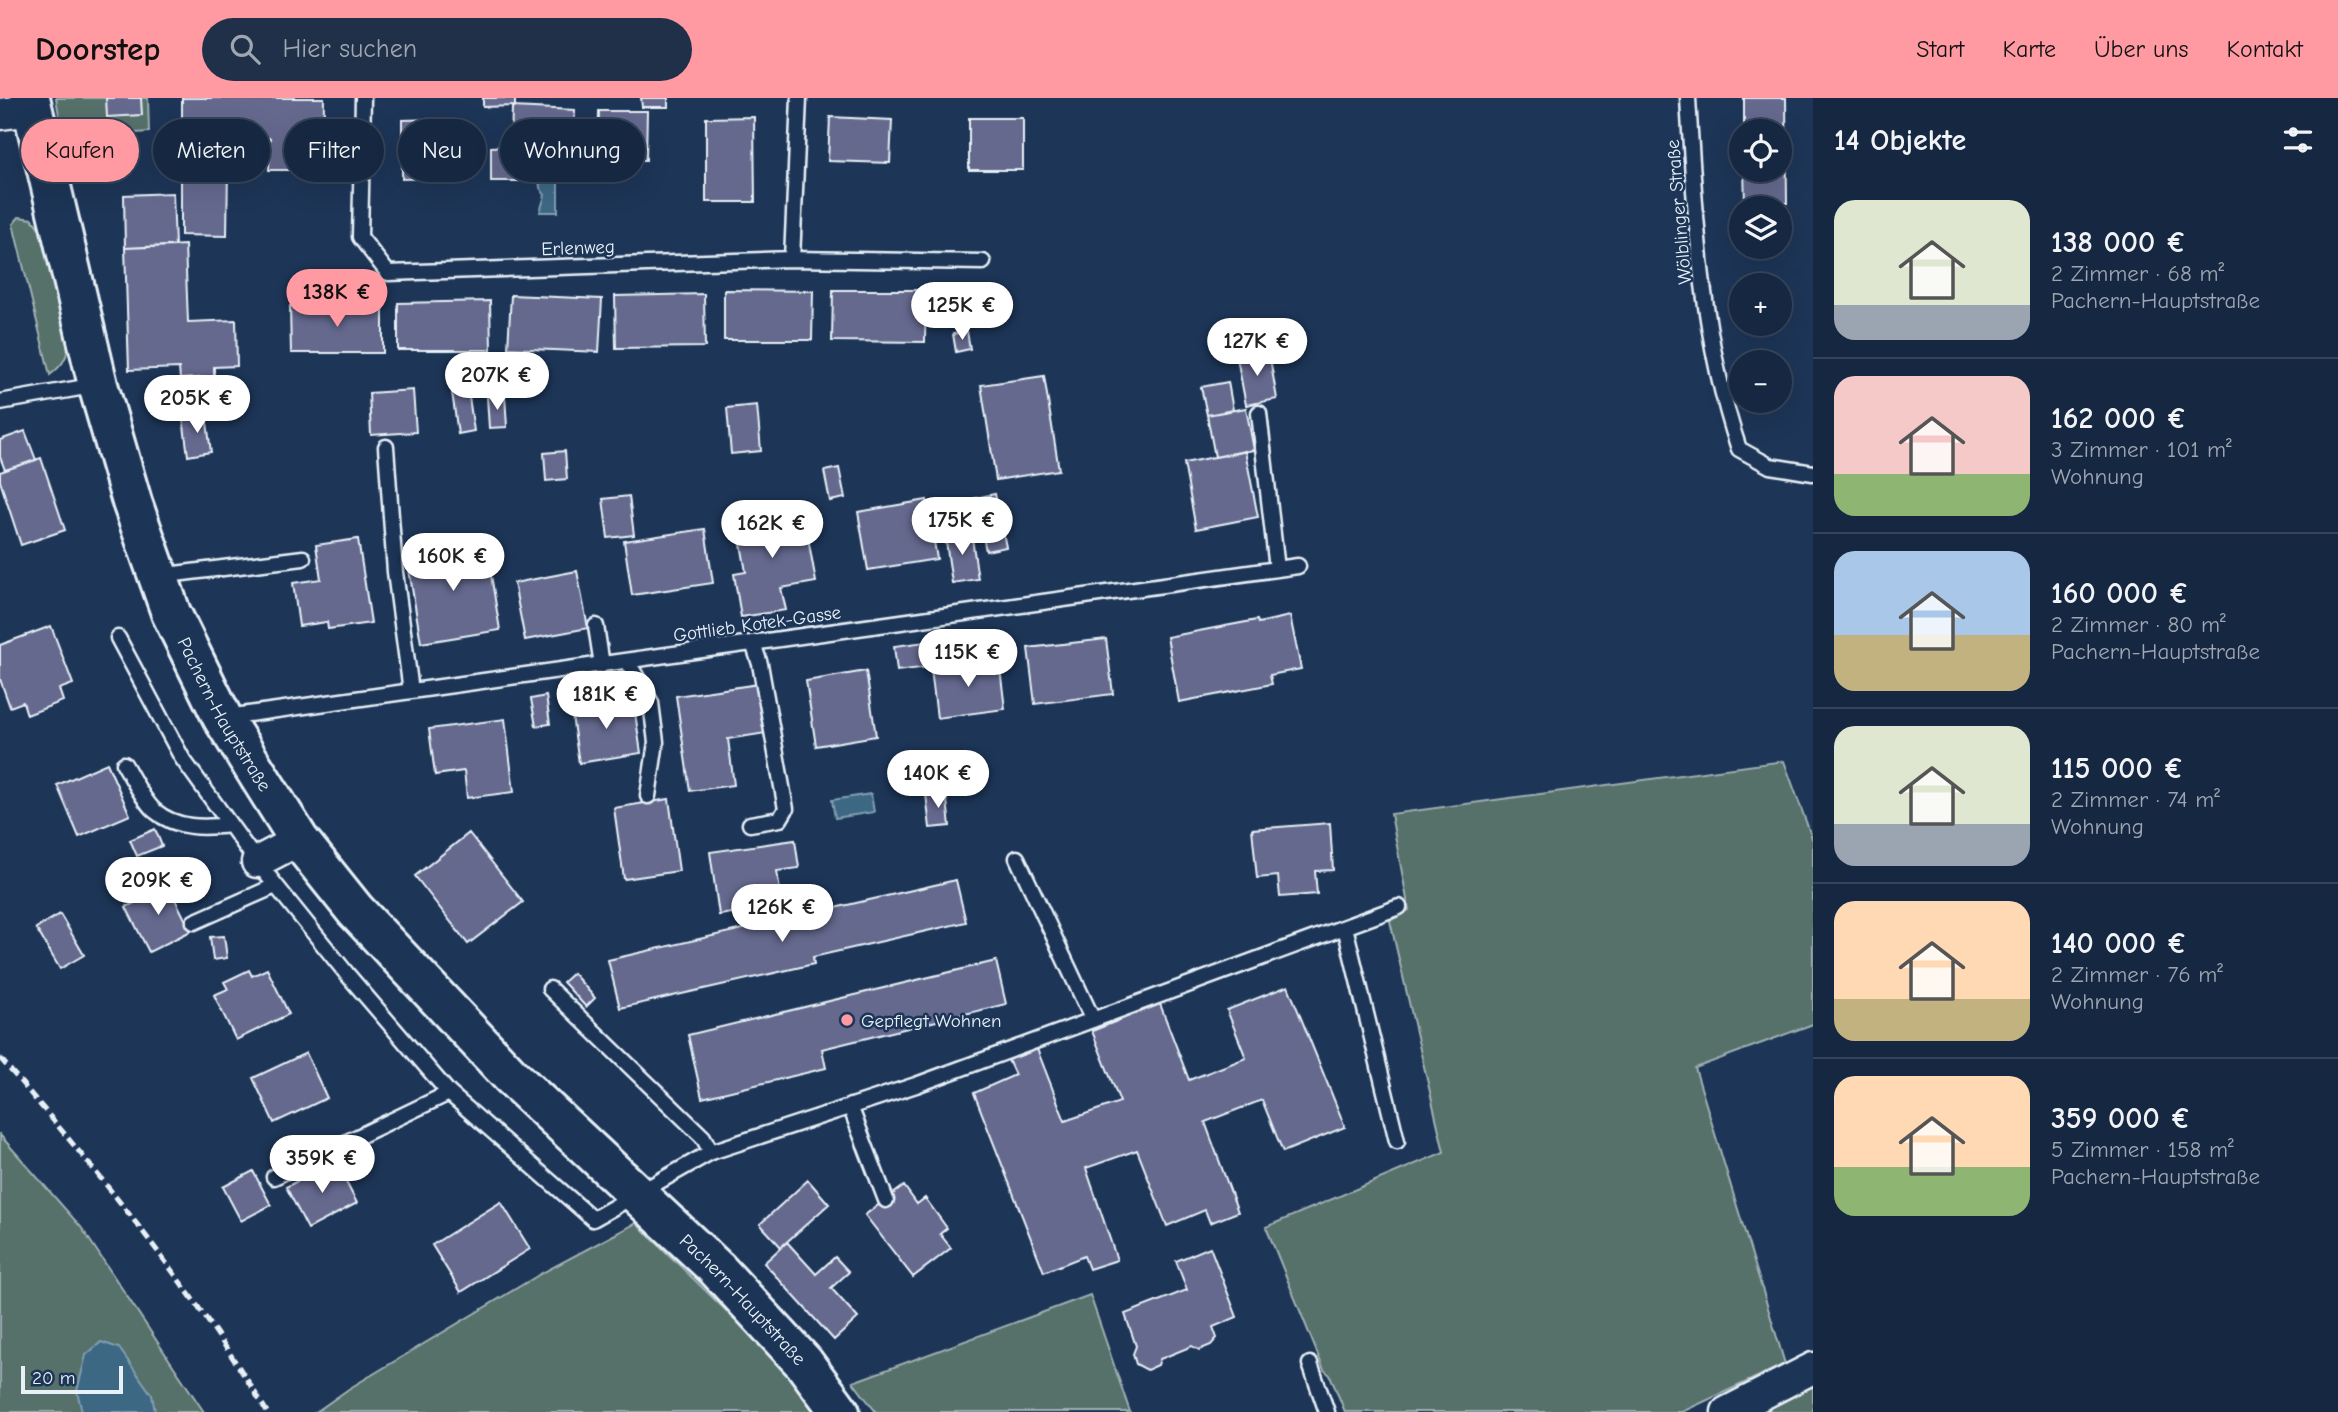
<!DOCTYPE html>
<html lang="de">
<meta charset="utf-8">
<style>
body{margin:0;font-family:"Comic Neue",sans-serif;background:#1f3048;color:#f1f3f6;height:100vh;display:flex;flex-direction:column;font-size:26px;white-space:nowrap}
*{box-sizing:border-box;margin:0}
p{font-size:23px;color:#9ea6b1}
.icon{flex:none;width:38px;height:38px;fill:none;stroke:currentColor;stroke-width:2;stroke-linecap:round;stroke-linejoin:round}
.map{position:relative;flex:1;overflow:hidden}
.drawer{display:flex;flex-direction:column;background:#162841;width:525px}
.drawer>*{flex:none}
.hud{position:absolute;left:21px;top:21px;width:665px;height:63px;display:flex;gap:14px}
.tools{position:absolute;left:1729px;top:21px;display:grid;gap:14px}
.tools a{display:grid;place-items:center;width:63px;height:63px;border-radius:50%;background:#162841;box-shadow:0 7px 28px #0002,0 0 0 2px #35445a;font-size:35px}
.scale{position:absolute;left:21px;bottom:18px;width:102px;box-sizing:border-box;padding-left:7px;border:4px solid #e8f1f8;border-top:0;font-size:19px;line-height:24px;white-space:nowrap;color:#e8f1f8;-webkit-text-stroke:5px #1d3557;paint-order:stroke}
.price{position:absolute;translate:-50% -60px;padding:0 16px;border-radius:24px;background:#fff;color:#222;font-size:23px;line-height:46px;filter:drop-shadow(0 2px 4px #0008)}
.price::after{content:'';position:absolute;left:50%;top:42px;width:21px;height:16px;margin-left:-10px;background:inherit;clip-path:polygon(0 0,100% 0,50% 100%)}
.price.active{background:#ff9aa2;color:#111}
ul{padding:0;list-style:none}
li{display:flex;align-items:center;gap:21px;height:175px;padding:0 21px}
li+li{border-top:2px solid #35445a}
li span{display:grid;place-items:center;flex:none;width:196px;height:140px;border-radius:21px;color:#555}
li>.icon{margin-inline-start:auto}
span .icon{width:84px;height:84px;fill:#fffc;stroke-width:1}
li b{font-size:30px}
h2{display:flex;justify-content:space-between;align-items:center;height:84px;padding:0 21px;font-size:30px}
.tag{padding:0 24px;border-radius:32px;background:#162841;box-shadow:0 7px 28px #0002,0 0 0 2px #35445a;font-size:24px;line-height:63px}
.tag.active{background:#ff9aa2;color:#111}
header{display:flex;align-items:center;gap:42px;box-sizing:border-box;height:98px;padding:0 35px;background:#ff9aa2;color:#111}
header strong{font-size:33px}
nav{display:flex;gap:38px;margin-inline-start:auto;font-size:24px}
.search{width:490px;height:63px;background:#1f3048;display:flex;align-items:center;gap:18px;box-sizing:border-box;padding:0 24px;border-radius:38px;color:#9ea6b1;font-size:26px}
main{display:flex;flex:1;min-height:0}
.map>svg:first-child{display:block}
</style>
<header>
<strong>Doorstep</strong>
<div class="search"><svg class="icon" aria-label="search" viewBox="0 0 24 24"><circle cx="10" cy="10" r="6"/><path d="M15 15l6 6"/></svg>Hier suchen</div>
<nav><a>Start</a><a>Karte</a><a>Über uns</a><a>Kontakt</a></nav>
</header>
<main>
<div class="map">
<svg width="1813" height="1314" viewBox="0 0 1813 1314">
<rect width="100%" height="100%" fill="#1d3557"/>
<filter id="ink" filterUnits="userSpaceOnUse"><feTurbulence type="fractalNoise" baseFrequency=".0143" numOctaves="2"/><feDisplacementMap in="SourceGraphic" scale="14" xChannelSelector="R" yChannelSelector="G"/><feConvolveMatrix kernelMatrix="1 2 1 2 8 2 1 2 1" color-interpolation-filters="sRGB"/></filter>
<g filter="url(#ink)">
<!-- green -->
<path fill="#576f6b" stroke="#a0b0b2" stroke-width="2" d="M56,0H148L149,34L63,40Z
M19,119L32,121L41,132L68,249C67,262 60,269 50,277L13,126Z
M1784,663L1813,743V926L1695,970L1785,1266L1682,1314H1345L1330,1277L1324,1272L1266,1129L1444,1054L1390,823L1409,812L1391,716Z
M0,1037L81,1129L204,1314H0Z
M636,1125L790,1275L819,1314H316L350,1290L542,1175Z
M1090,1197L1130,1314H876L853,1284Z
M1813,1285V1314H1754Z"/>
<!-- water -->
<path fill="#3d6884" stroke="#819fb2" stroke-width="2" d="M558,77V114H540L545,97L540,90L539,80Z
M871,696L874,714L835,720L832,702Z
M101,1244L119,1250L152,1297L155,1314H82L77,1293L86,1257Z"/>
<!-- building -->
<path fill="#65698e" stroke="#e8f1f8" stroke-width="2" d="M106,0H141L142,17L107,19Z
M182,0H324L323,72H269L270,40H182Z
M483,0H515V8L483,9Z
M641,0H668V9H642Z
M1744,0H1786L1787,105H1745L1744,72H1780V33H1744Z
M512,9L575,12L573,63L529,62V83H491V49L511,48Z
M599,13H647L646,62L598,61Z
M754,19L755,104H706V20Z
M830,19L892,22L890,65L828,63Z
M969,20H1023V72H969Z
M441,21V80L402,81V22Z
M182,40H228V68H181Z
M181,68H228L227,138L181,137Z
M173,95L175,148L125,150L124,97Z
M185,147L188,224L236,222L237,268L214,269V279L180,281L179,270L129,272L125,150Z
M724,192L813,193L812,242H724Z
M833,192H926L925,244L832,243Z
M704,196L705,249L616,250L615,198Z
M511,197L602,201L599,254L508,250Z
M490,203L491,252H398V205Z
M383,207V255H291L290,208Z
M967,233L970,251L956,254L953,236Z
M1269,254L1277,301L1246,307L1237,260Z
M1044,278L1059,372L996,382L981,287Z
M1228,284L1233,312L1207,317L1201,289Z
M413,292L416,334L371,337L369,295Z
M468,292L474,333L458,336L452,294Z
M505,297L507,329L489,330L487,299Z
M757,307L761,353L731,356L727,310Z
M1246,310L1254,352L1215,359L1207,317Z
M206,317L211,354L188,358L183,320Z
M25,333L36,362L5,372L0,359V342Z
M565,353L567,381L546,383L544,355Z
M1245,353L1258,419L1196,431L1184,365Z
M41,360L65,432L21,447L0,383V374Z
M839,370L845,400L830,403L824,373Z
M995,396L1006,449L986,453L975,400Z
M629,398L634,437L608,440L603,401Z
M927,402L937,461L868,472L858,414Z
M753,409L755,420L803,412L816,484L781,490L786,512L741,519L734,476L746,474L735,412Z
M705,431L713,485L632,497L624,443Z
M971,433L978,481L952,485L945,437Z
M358,441L371,525L328,531L327,524L299,528L293,485L321,481L316,447Z
M486,446L500,532L421,545L407,459Z
M577,473L588,530L525,542L514,485Z
M1290,518L1301,571L1270,577L1272,586L1179,604L1167,539L1257,522L1258,525Z
M51,528L73,586L59,591L63,603L27,617L23,604L10,609L0,581V547Z
M1106,541L1113,596L1035,606L1028,550Z
M925,544L929,569L897,573L894,548Z
M999,562L1005,611L937,620L931,571Z
M866,573L876,638L816,648L806,583Z
M759,586L766,635L728,641L734,687L690,693L676,598Z
M546,598L550,626L536,628L531,601Z
M633,601L641,655L579,665L571,611Z
M505,621L514,694L467,700L464,673L435,677L429,631Z
M107,665L130,717L79,739L57,687Z
M946,694L950,728L930,730L926,696Z
M669,701L679,773L624,781L614,710Z
M1330,725L1333,772L1315,773L1317,796L1280,799L1278,778L1257,780L1252,731Z
M155,731L162,748L137,758L130,742Z
M469,735L523,804L468,846L415,778Z
M795,742L799,770L777,773L782,807L719,817L710,754Z
M956,782L966,824L813,859L814,866L620,910L608,862Z
M150,786L155,794L168,787L191,833L149,854L126,809L140,802L136,794Z
M60,816L84,857L60,871L36,830Z
M224,838L227,860L213,862L210,839Z
M996,863L1006,906L822,951L826,970L702,1000L688,937Z
M267,871L289,916L236,942L214,897L228,891L224,884L249,872L252,878Z
M573,875L595,900L586,909L563,884Z
M1288,888L1345,1029L1283,1054L1262,1002L1205,1024L1238,1114L1210,1125L1205,1112L1167,1128L1137,1052L1086,1070L1117,1162L1089,1171L1084,1158L1044,1174L974,995L1015,977L1008,962L1037,951L1065,1023L1120,1004L1092,933L1160,906L1189,982L1246,960L1227,912Z
M306,955L327,1000L274,1025L253,980Z
M335,1063L357,1105L308,1131L286,1089Z
M253,1073L271,1107L241,1123L223,1089Z
M808,1082L829,1106L781,1149L760,1126Z
M904,1088L917,1106L925,1100L947,1130L940,1136L951,1150L913,1179L865,1117Z
M501,1104L530,1151L461,1194L432,1147Z
M787,1144L816,1176L835,1159L849,1174L831,1190L858,1220L834,1242L764,1165Z
M1210,1149L1237,1219L1213,1229L1217,1240L1211,1247L1199,1252L1192,1248L1160,1261L1158,1267L1147,1272L1136,1266L1133,1256L1136,1248L1125,1216L1187,1192L1176,1163Z"/>
<g fill="none" stroke-linecap="round" stroke-linejoin="round">
<!-- lane casing -->
<g stroke="#e8f1f8" stroke-width="19">
<path id="lane" d="M363,0L360,139L388,175L792,161L799,0
M1688,0C1695,118 1701,239 1739,351L1770,368L1813,375
M792,161L983,164
M0,304L97,287
M1259,315L1277,471
M386,349L395,474L411,593
M159,478L303,460
M596,528L602,567
M118,540L182,660L257,764L347,876L449,995L593,1121L711,1054L916,987L1399,809
M628,564L651,605L656,644L648,698
M227,619L1298,468
M124,666C132,679 144,704 155,713C176,731 204,730 230,727
M750,726L780,721L786,711L760,566L753,545
M1017,760L1093,922
M194,824L275,788
M1345,829L1397,1043
M550,891L703,1039L711,1054
M850,1008L886,1102
M274,1079L449,995
M1310,1266L1327,1314"/>
</g>
<!-- street casing -->
<g stroke="#e8f1f8" stroke-width="35">
<path id="street" d="M0,16L32,12
M257,764L299,742
M1727,1314L1813,1270"/>
</g>
<!-- secondary casing -->
<g stroke="#e8f1f8" stroke-width="44">
<g id="secondary">
<path id="s1" d="M30,0L98,287L132,404L171,515L222,619L299,742L355,812L511,978L717,1171L804,1265L840,1314"/>
</g>
</g>
<!-- lane -->
<use href="#lane" stroke="#1d3557" stroke-width="14"/>
<!-- street -->
<use href="#street" stroke="#1d3557" stroke-width="30"/>
<!-- secondary -->
<use href="#secondary" stroke="#1d3557" stroke-width="38"/>
<!-- rail -->
<path stroke="#e8f1f8" stroke-width="5" stroke-dasharray="10 5" stroke-linecap="butt" d="M0,960C97,1072 190,1187 267,1314"/>
</g>
</g>
<!-- markers -->
<circle fill="#ff9aa2" stroke="#1d3557" stroke-width="2.5" cx="847" cy="922" r="7"/>
<g text-anchor="middle" stroke-width="5" stroke-linejoin="round" paint-order="stroke">
<!-- street labels -->
<g font-size="19" fill="#e8f1f8" stroke="#1d3557">
<text transform="translate(1678 114) rotate(-95)" y="7">Wölblinger Straße</text>
<text transform="translate(578 149) rotate(-2)" y="7">Erlenweg</text>
<text transform="translate(757 525) rotate(-8)" y="7">Gottlieb Kotek-Gasse</text>
<text dy="7" stroke="none"><textPath href="#s1" startOffset="649">Pachern-Hauptstraße</textPath></text>
<text dy="7" stroke="none"><textPath href="#s1" startOffset="1435">Pachern-Hauptstraße</textPath></text>
</g>
<!-- poi labels -->
<g font-size="19" fill="#e8f1f8" stroke="#1d3557" text-anchor="start">
<text x="861" y="929">Gepflegt Wohnen</text>
</g>
</g>
</svg>
<div class="tools">
<a><svg class="icon" aria-label="locate" viewBox="0 0 24 24"><circle cx="12" cy="12" r="6"/><path d="M12 2v4M12 18v4M2 12h4M18 12h4"/></svg></a>
<a><svg class="icon" aria-label="layers" viewBox="0 0 24 24"><path d="M12 4l9 5-9 5-9-5zM3 14l9 5 9-5"/></svg></a>
<a>+</a>
<a>−</a>
</div>
<div class="scale">20 m</div>
<b class="price active" style="left:337px;top:231px">138K €</b>
<b class="price" style="left:962px;top:244px">125K €</b>
<b class="price" style="left:1257px;top:280px">127K €</b>
<b class="price" style="left:497px;top:314px">207K €</b>
<b class="price" style="left:197px;top:337px">205K €</b>
<b class="price" style="left:962px;top:459px">175K €</b>
<b class="price" style="left:772px;top:462px">162K €</b>
<b class="price" style="left:453px;top:495px">160K €</b>
<b class="price" style="left:968px;top:591px">115K €</b>
<b class="price" style="left:606px;top:633px">181K €</b>
<b class="price" style="left:938px;top:712px">140K €</b>
<b class="price" style="left:158px;top:819px">209K €</b>
<b class="price" style="left:782px;top:846px">126K €</b>
<b class="price" style="left:322px;top:1097px">359K €</b>
<div class="hud">
<a class="tag active">Kaufen</a>
<a class="tag">Mieten</a>
<a class="tag">Filter</a>
<a class="tag">Neu</a>
<a class="tag">Wohnung</a>
</div>
</div>
<section class="drawer">
<h2>14 Objekte<svg class="icon" aria-label="filters" viewBox="0 0 24 24"><path d="M4 7h16M4 17h16"/><circle cx="9" cy="7" r="2"/><circle cx="15" cy="17" r="2"/></svg></h2>
<ul>
<li><span style="background:linear-gradient(#dfe7d0 75%,#9aa5b1 0)"><svg class="icon" aria-label="home" viewBox="0 0 24 24"><path d="M3 11l9-7 9 7M6 9v11h12V9"/></svg></span><div><b>138 000 €</b><p>2 Zimmer · 68 m²</p><p>Pachern-Hauptstraße</p></div></li>
<li><span style="background:linear-gradient(#f6c9c9 70%,#8fb573 0)"><svg class="icon" aria-label="home" viewBox="0 0 24 24"><path d="M3 11l9-7 9 7M6 9v11h12V9"/></svg></span><div><b>162 000 €</b><p>3 Zimmer · 101 m²</p><p>Wohnung</p></div></li>
<li><span style="background:linear-gradient(#a9c7e8 60%,#c2b280 0)"><svg class="icon" aria-label="home" viewBox="0 0 24 24"><path d="M3 11l9-7 9 7M6 9v11h12V9"/></svg></span><div><b>160 000 €</b><p>2 Zimmer · 80 m²</p><p>Pachern-Hauptstraße</p></div></li>
<li><span style="background:linear-gradient(#dfe7d0 70%,#9aa5b1 0)"><svg class="icon" aria-label="home" viewBox="0 0 24 24"><path d="M3 11l9-7 9 7M6 9v11h12V9"/></svg></span><div><b>115 000 €</b><p>2 Zimmer · 74 m²</p><p>Wohnung</p></div></li>
<li><span style="background:linear-gradient(#ffd9b3 70%,#c2b280 0)"><svg class="icon" aria-label="home" viewBox="0 0 24 24"><path d="M3 11l9-7 9 7M6 9v11h12V9"/></svg></span><div><b>140 000 €</b><p>2 Zimmer · 76 m²</p><p>Wohnung</p></div></li>
<li><span style="background:linear-gradient(#ffd9b3 65%,#8fb573 0)"><svg class="icon" aria-label="home" viewBox="0 0 24 24"><path d="M3 11l9-7 9 7M6 9v11h12V9"/></svg></span><div><b>359 000 €</b><p>5 Zimmer · 158 m²</p><p>Pachern-Hauptstraße</p></div></li>
</ul>
</section>
</main>
